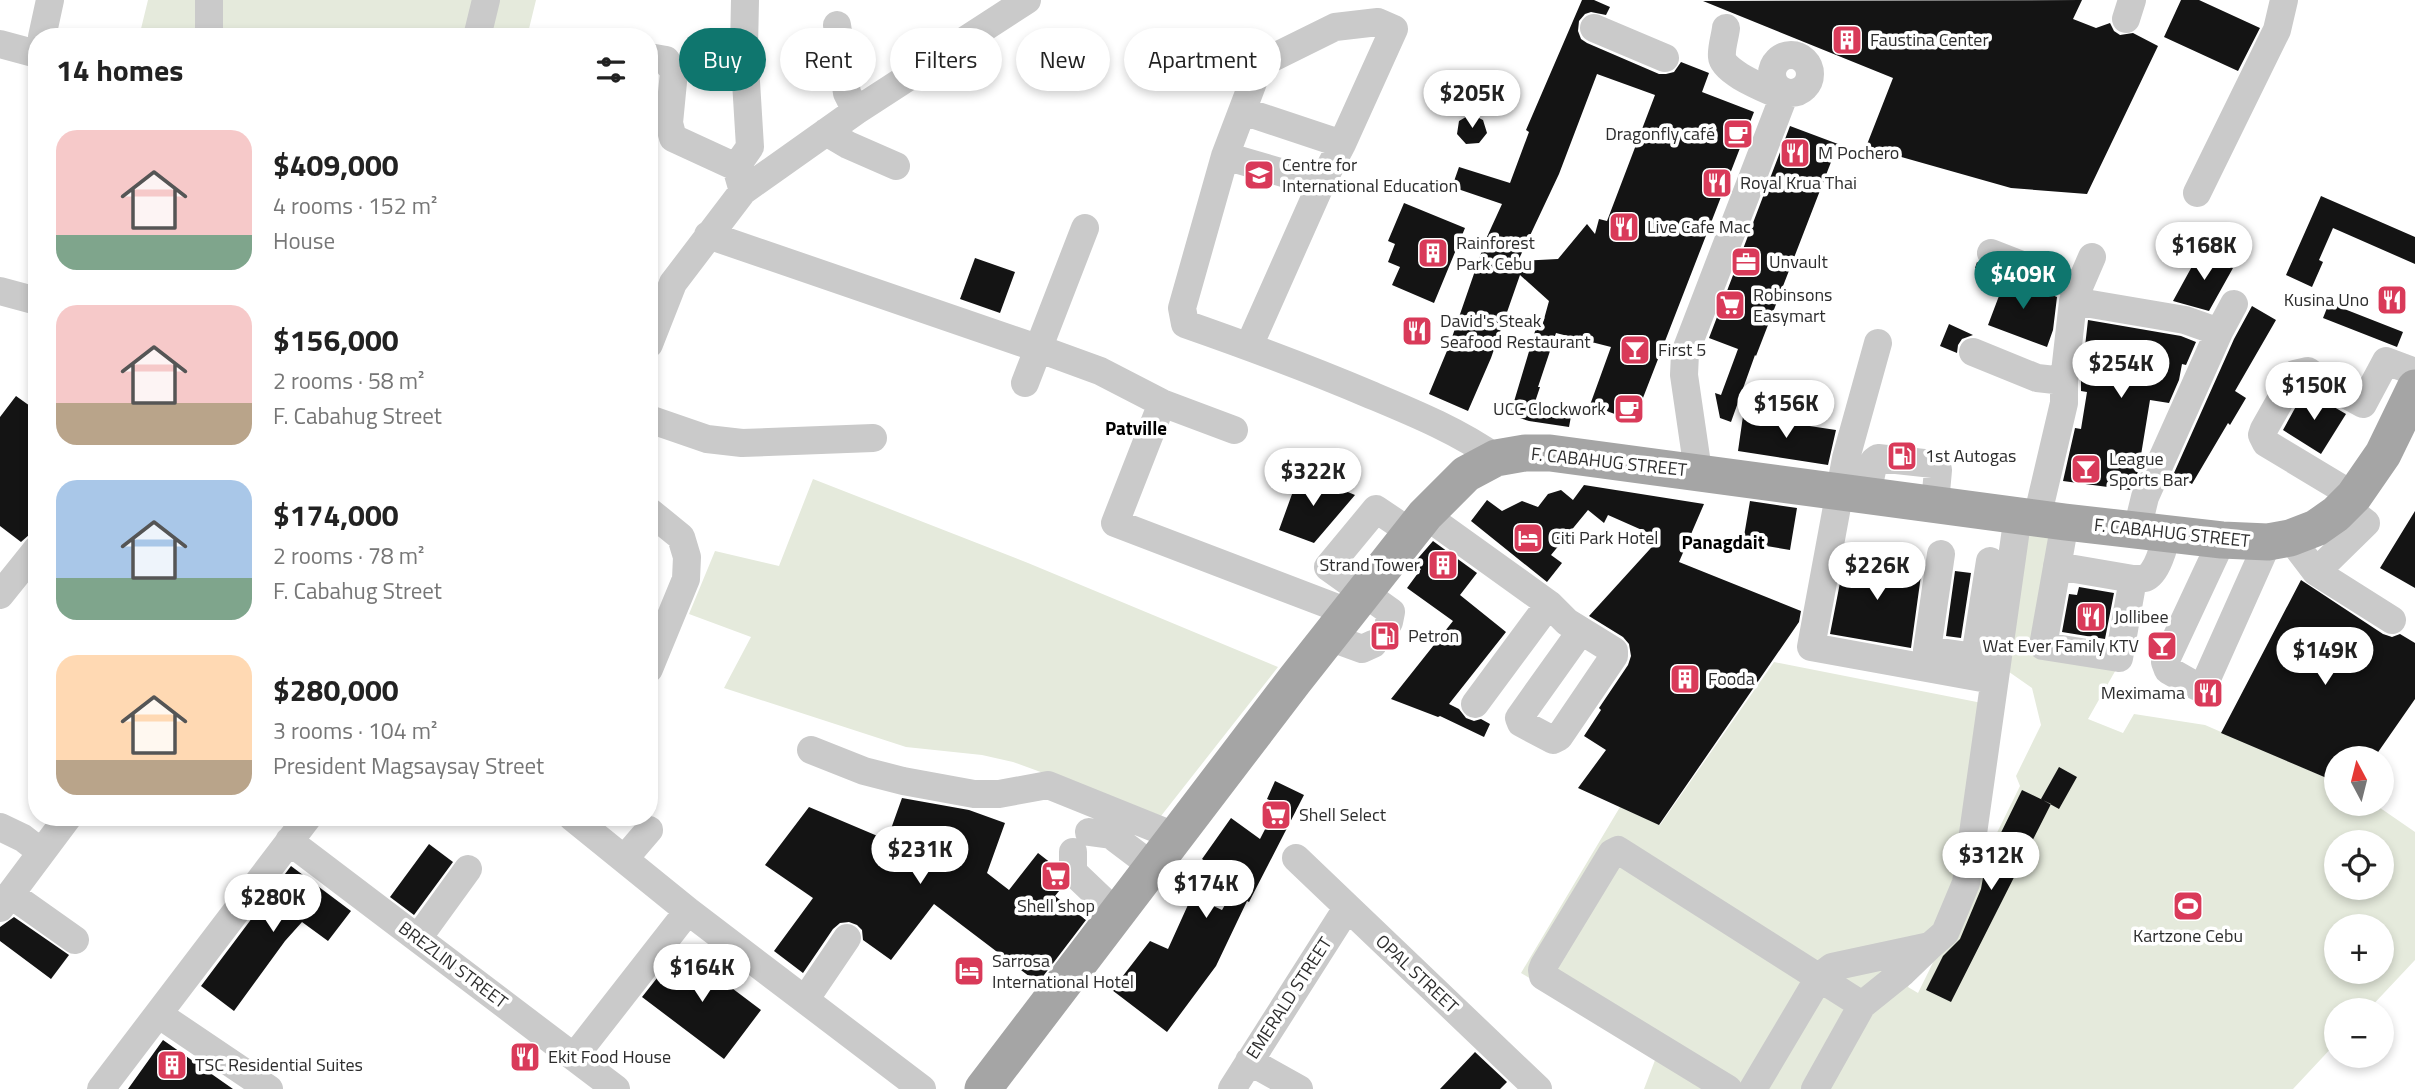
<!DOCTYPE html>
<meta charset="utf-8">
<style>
body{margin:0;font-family:"Titillium Web",sans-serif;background:#f6f6f6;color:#222;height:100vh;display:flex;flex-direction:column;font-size:26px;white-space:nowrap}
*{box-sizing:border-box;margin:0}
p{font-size:23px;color:#767676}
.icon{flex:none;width:38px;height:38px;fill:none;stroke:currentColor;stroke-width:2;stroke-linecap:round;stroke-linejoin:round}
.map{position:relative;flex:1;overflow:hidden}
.panel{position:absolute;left:28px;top:28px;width:630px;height:798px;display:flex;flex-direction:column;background:#fff;border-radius:28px;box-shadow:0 4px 10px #0003}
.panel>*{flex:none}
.hud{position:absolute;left:679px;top:28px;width:665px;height:63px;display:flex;gap:14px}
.needle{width:46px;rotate:353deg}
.controls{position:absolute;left:2324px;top:746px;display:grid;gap:14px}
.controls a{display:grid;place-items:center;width:70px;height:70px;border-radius:50%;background:#fff;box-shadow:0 4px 10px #0003;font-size:35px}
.price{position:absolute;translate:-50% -60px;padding:0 16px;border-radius:24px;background:#fff;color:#222;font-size:23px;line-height:46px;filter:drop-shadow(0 2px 4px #0008)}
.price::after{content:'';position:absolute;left:50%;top:42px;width:21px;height:16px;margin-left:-10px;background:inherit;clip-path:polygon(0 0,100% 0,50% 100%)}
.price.active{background:#0f766e;color:#fff}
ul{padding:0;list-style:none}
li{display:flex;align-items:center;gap:21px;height:175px;padding:0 28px}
li span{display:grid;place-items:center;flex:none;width:196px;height:140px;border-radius:21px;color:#555}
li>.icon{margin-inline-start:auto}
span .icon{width:84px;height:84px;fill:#fffc;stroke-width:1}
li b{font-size:30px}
h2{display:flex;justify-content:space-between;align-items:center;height:84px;padding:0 28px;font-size:30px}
.pill{padding:0 24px;border-radius:32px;background:#fff;box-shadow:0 4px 10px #0003;font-size:24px;line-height:63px}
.pill.active{background:#0f766e;color:#fff}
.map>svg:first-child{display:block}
</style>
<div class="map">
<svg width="2415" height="1089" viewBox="0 0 2415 1089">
<rect width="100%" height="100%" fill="#fff"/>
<!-- green -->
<path fill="#e5eadc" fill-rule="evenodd" d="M148,0H536L527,37H139Z
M813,479L1028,563L1278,667L1161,816L1013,762L982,755L906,747L724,688L751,637L689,614L715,551L779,566Z
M2024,528L2055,532L2032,653L2118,666L2088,719L2123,733L2134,714L2205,725L2336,782V803H2373L2415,832V960L2368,1010H2336V1043L2293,1089H1644L1657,1055L1521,973L1620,807L1660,825L1774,662L1982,703L1952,896L1908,987L1918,993L2020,786L2016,776L2041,725L2032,688L2002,667ZM2336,842H2382V887H2336ZM2336,926H2382V971H2336Z"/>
<!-- building -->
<path fill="#141414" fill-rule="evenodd" d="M1582,0H1594L1610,7L1606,15L1591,12L1585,14L1579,21L1578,31L1581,39L1587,43L1659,74H1666L1674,72L1681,62L1709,73L1702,92L1754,112L1634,421L1590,405L1611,347L1556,333L1538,387H1540L1534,405L1572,411L1569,427L1529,421L1510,415L1536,328L1541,330L1549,301L1520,275L1491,358L1468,411L1429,394L1449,346L1486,239L1502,204L1452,187L1459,167L1510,183L1529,132L1526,130ZM1597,74L1655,95L1607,221L1599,219L1595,234L1587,224L1558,259L1518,261L1559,174Z
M2082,0L2073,19L2096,28L2110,23L2114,31L2120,35L2133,33L2158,46L2087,194L2011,188L1866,147L1893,78L1703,1Z
M2181,0H2199L2260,28L2238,71L2164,37Z
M1471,114L1483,120L1487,133L1479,143L1466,144L1457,134L1459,121Z
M1790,126L1838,144L1756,356L1755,355L1731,422L1720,418L1715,393L1721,395L1738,349L1709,338Z
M2321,196L2415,237V264L2333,228L2319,260L2323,262L2312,287L2286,275Z
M1404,203L1465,228L1434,303L1392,285L1400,267L1388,262L1395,244L1388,241Z
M2201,250L2233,268L2209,311L2173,301Z
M975,258L1015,272L1000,313L960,299Z
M1977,262L1985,268L2057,297L2053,330L2047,347L1988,325L2005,280L1975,268Z
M2329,303L2403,332L2397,347L2323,318Z
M2252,306L2276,320L2235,391L2246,398L2230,425L2228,423L2192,484L2174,473L2234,339Z
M2088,320L2181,336L2196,342L2186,365L2182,364L2179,380L2169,403L2150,400L2141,455L2145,456L2130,490L2063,481L2075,428L2081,429L2087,392L2081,391V382Z
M1949,324L1973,335L1962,339L1958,345L1957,353L1940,346Z
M2305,390L2346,414L2321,454L2283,430Z
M16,396L37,411V533L30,534L21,542L0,526V417Z
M1743,416L1836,430L1828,465L1738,451Z
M1300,472L1355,495L1314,543L1279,530Z
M1584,485L1704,504L1679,562L1801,611L1799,622L1659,825L1578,788L1606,750L1584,736L1601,710L1599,708L1628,665L1631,656L1629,644L1623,637L1589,616L1660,538L1608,515L1604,523L1588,510L1551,555L1562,563L1547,582L1471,521L1487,500L1502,511L1522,501L1538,507L1548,494L1561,490L1573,500Z
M1750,501L1797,508L1790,550L1743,542Z
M2415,511V588L2380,568Z
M1433,541L1477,573L1460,595L1506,632L1449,704L1459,709L1466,718L1474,721L1481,719L1490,724L1484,737L1440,716L1438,717L1391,699L1453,621L1407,588L1421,569L1413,564Z
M1845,557L1922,568L1911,648L1830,634Z
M1955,571L1971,573L1961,638L1946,636Z
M2301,580L2383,634L2392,637L2400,634L2415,643V699L2374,758H2336V782L2221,733Z
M2079,587L2114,593L2105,639L2062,632L2069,594L2077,595Z
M2059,767L2077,777L2059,809L2041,799Z
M1275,781L1304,795L1249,902L1247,901L1216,966L1167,1032L1112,990L1150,941L1168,949L1192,896L1222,910L1237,884L1202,859L1231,818L1260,839L1278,804L1267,799Z
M2022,790L2051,804L1951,1002L1926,990L1943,956L1960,939L1981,889L1987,855H1990Z
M902,798L969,810L1005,823L987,873L1009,890L1038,853L1056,867L1058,878L1063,886L1055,896L1086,920L1038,983L934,904L891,960L863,940L862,930L857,925L849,922L840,923L833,929L803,973L774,951L813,898L765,865L809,807L887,840Z
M429,844L453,862L414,915L390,897Z
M291,866L351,911L328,941L302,922L285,941L234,1011L201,986Z
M14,917L69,955L51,979L0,941V927Z
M680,949L761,1010L724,1059L642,997Z
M163,1040L233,1089H128Z
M1475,1052L1507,1082L1500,1089H1440Z"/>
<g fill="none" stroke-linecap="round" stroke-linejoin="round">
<!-- minor -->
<path stroke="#cacaca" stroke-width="28" d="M2126,19L2132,0
M837,25L847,93L856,111
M1594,28L1665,58
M1726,28C1725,37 1721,48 1722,57C1723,73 1769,90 1783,97
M42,37L50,0
M209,37V0
M477,37L486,0
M0,44L37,54
M1772 74a19 19 0 1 1 38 0a19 19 0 1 1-38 0Z
M649,57L666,60L674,72L669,123L673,138L736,167L743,191
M1243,111L1342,144
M826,132L848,145L896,166
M1225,156L1321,184
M736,167L750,147L744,49L745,0
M2197,193L2277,30L2284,0
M708,235L1037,348L1100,371L1162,403L1234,430
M1991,253L2078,287
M0,291L37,301
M2073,301L2185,320L2219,332
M1878,343L1846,458L1811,647L1993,680
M649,344L673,283L743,191L856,111L1027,0
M1249,346L1321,184L1342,144L1394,29L1378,22L1335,27L1260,64L1225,156L1182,308L1185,324C1248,346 1310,369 1371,395C1414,413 1458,431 1496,458
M1973,352L2037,378L2064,381
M1025,383L1085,228
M1162,403L1115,523L1348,612
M649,419L707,439L742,443L873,438
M1698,471L1684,375L1685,353L1785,93
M1867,494L1874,461L1878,458L1933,464L1938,470L1935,503
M2354,496L2266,443L2262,435L2264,429L2295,374L2308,371L2323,382L2363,404L2386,361L2415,372
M649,511L681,537L687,557L686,579L649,669
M1425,515L1549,604L1567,622L1614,651V656L1559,737L1553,740L1521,723L1519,718L1581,631
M2037,518L2064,403V381L2073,301L2092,257
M2065,522L2043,646L2119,658L2133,579C2135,579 2143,579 2145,578C2157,574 2165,545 2166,533
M2137,530L2145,497L2219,332L2234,304
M2290,538L2316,572L2392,620
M2222,540L2165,662L2168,670L2196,686L2205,683L2268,542
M1941,554L1927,650L1975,657L1990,561
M2057,566L2133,579
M2316,572L2366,523L2344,506
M0,595L37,549
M1389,622L1391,612L1328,567L1376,509L1410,532
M1329,637L1362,649L1373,644
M1475,704L1549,604
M811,750L864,771L903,781L974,794H999L1048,785L1177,837
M572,817L688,911L922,1089
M0,827L23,838L41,852
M1089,832L1111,835L1152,866
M289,841L616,1089
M1073,852V872L1116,913
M625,858L649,830
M1296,858L1538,1089
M10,894L75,940
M0,908L68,817
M418,938L468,869
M805,1000L847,938
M158,1014L269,1089
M574,1057L688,911
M1249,1061L1299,1089
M101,1089L308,817
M1232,1089L1347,908
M1728,1089L1543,976L1542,970L1544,965L1612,853L1618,850L1626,855L1862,1005L1903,972L1930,946
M1753,1089L1820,976L1832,967L1930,946L1945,933L1966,883L2018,515
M1815,1089L1862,1005"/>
<!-- major -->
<path stroke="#a5a5a5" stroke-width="37" d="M983,1089L1294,681L1425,515L1466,474L1496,458L1525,453H1550L2065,522L2222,540L2268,542L2290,538L2316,528L2336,514L2354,496L2383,454L2415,388"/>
</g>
<!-- icons -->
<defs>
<g id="building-square" transform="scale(1.575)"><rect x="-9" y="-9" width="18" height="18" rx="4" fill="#d93a59" stroke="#fff"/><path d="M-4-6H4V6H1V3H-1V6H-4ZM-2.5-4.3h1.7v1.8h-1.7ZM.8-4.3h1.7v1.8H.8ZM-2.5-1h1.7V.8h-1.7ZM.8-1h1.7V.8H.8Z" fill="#fff"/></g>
<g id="cafe-square" transform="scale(1.575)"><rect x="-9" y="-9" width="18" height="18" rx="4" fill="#d93a59" stroke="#fff"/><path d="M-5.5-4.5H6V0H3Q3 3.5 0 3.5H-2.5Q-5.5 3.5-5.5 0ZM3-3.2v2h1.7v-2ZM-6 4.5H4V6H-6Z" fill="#fff"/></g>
<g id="restaurant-square" transform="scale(1.575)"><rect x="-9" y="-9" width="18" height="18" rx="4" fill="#d93a59" stroke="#fff"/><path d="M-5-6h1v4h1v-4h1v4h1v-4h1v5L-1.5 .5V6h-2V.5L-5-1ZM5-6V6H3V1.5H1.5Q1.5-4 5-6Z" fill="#fff"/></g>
<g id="school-square" transform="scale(1.575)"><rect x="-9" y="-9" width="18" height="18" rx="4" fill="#d93a59" stroke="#fff"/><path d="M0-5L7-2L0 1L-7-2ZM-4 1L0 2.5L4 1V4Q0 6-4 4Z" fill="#fff"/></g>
<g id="office-square" transform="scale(1.575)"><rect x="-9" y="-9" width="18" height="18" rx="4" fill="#d93a59" stroke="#fff"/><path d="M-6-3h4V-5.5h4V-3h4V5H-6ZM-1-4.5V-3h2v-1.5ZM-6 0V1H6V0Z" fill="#fff"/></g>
<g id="supermarket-square" transform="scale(1.575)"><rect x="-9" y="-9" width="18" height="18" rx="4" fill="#d93a59" stroke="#fff"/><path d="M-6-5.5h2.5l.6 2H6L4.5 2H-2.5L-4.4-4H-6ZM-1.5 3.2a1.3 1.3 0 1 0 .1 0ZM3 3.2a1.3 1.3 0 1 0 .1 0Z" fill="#fff"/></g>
<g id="bar-square" transform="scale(1.575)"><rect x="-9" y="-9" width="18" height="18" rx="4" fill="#d93a59" stroke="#fff"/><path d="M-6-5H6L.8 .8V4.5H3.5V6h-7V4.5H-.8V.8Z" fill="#fff"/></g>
<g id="fuel-square" transform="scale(1.575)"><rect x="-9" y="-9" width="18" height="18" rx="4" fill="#d93a59" stroke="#fff"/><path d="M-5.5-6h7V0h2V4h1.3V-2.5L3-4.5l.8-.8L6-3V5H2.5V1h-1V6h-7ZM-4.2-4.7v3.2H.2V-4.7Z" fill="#fff"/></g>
<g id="hotel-square" transform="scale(1.575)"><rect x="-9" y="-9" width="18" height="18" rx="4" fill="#d93a59" stroke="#fff"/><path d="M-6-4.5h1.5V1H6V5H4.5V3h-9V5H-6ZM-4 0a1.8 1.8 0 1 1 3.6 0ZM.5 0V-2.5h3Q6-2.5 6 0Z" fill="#fff"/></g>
<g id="stadium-square" transform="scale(1.575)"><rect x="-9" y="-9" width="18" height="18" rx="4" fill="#d93a59" stroke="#fff"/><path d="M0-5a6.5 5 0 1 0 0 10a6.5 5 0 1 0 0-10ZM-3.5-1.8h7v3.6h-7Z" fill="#fff"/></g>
</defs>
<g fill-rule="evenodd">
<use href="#building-square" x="1847" y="40"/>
<use href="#cafe-square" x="1738" y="134"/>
<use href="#restaurant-square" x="1795" y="153"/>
<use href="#school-square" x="1259" y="175"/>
<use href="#restaurant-square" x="1717" y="183"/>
<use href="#restaurant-square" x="1624" y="227"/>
<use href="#building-square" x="1433" y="253"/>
<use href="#office-square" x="1746" y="262"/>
<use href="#restaurant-square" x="2392" y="300"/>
<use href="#supermarket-square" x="1730" y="305"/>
<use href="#restaurant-square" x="1417" y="331"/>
<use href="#bar-square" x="1635" y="350"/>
<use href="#cafe-square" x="1629" y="409"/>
<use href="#fuel-square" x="1902" y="456"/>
<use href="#bar-square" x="2086" y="469"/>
<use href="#hotel-square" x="1528" y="538"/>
<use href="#building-square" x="1443" y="565"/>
<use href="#restaurant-square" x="2091" y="617"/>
<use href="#fuel-square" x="1385" y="636"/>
<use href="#bar-square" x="2162" y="646"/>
<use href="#building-square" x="1685" y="679"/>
<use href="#restaurant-square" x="2208" y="693"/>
<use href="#supermarket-square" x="1276" y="815"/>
<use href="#supermarket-square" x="1056" y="876"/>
<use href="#stadium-square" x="2188" y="906"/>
<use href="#hotel-square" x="969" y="971"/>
<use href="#restaurant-square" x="525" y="1057"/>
<use href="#building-square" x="172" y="1065"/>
</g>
<g text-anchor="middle" stroke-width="7" stroke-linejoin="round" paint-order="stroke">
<!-- poi labels -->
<g font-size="18" fill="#2d2d2d" stroke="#fff" text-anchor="start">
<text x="1870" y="46">Faustina Center</text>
<text x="1715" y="140" text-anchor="end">Dragonfly café</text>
<text x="1818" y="159">M Pochero</text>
<text x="1282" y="171">Centre for<tspan x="1282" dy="21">International Education</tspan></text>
<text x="1740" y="189">Royal Krua Thai</text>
<text x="1647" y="233">Live Cafe Mac</text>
<text x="1456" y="249">Rainforest<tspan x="1456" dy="21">Park Cebu</tspan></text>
<text x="1769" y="268">Unvault</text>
<text x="1753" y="301">Robinsons<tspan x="1753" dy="21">Easymart</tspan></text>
<text x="2369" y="306" text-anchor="end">Kusina Uno</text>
<text x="1440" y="327">David's Steak<tspan x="1440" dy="21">Seafood Restaurant</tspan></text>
<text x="1658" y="356">First 5</text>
<text x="1606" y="415" text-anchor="end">UCC Clockwork</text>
<text x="1925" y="462">1st Autogas</text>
<text x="2109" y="465">League<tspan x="2109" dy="21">Sports Bar</tspan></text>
<text x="1551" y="544">Citi Park Hotel</text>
<text x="1420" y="571" text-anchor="end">Strand Tower</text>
<text x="2114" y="623">Jollibee</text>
<text x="1408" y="642">Petron</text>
<text x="2139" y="652" text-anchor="end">Wat Ever Family KTV</text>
<text x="1708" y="685">Fooda</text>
<text x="2185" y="699" text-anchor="end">Meximama</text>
<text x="1299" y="821">Shell Select</text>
<text x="1056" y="912" text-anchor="middle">Shell shop</text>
<text x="2188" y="942" text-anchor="middle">Kartzone Cebu</text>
<text x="992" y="967">Sarrosa<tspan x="992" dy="21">International Hotel</tspan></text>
<text x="548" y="1063">Ekit Food House</text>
<text x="195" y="1071">TSC Residential Suites</text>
</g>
<!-- street labels -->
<g font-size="18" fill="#2d2d2d" stroke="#fff">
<text transform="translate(1609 462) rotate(6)" y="6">F. CABAHUG STREET</text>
<text transform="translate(2172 533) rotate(6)" y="6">F. CABAHUG STREET</text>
<text transform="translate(453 965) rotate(37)" y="6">BREZLIN STREET</text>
<text transform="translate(1417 974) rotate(43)" y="6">OPAL STREET</text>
<text transform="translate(1289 998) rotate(-57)" y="6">EMERALD STREET</text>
</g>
<!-- neighbourhood labels -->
<g font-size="19" font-weight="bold" fill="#000" stroke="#fff">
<text x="1136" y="435">Patville</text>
<text x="1723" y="549">Panagdait</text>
</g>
</g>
</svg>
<div class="controls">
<a><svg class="needle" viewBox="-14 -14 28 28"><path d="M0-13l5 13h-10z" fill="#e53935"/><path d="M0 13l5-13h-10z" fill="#767676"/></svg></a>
<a><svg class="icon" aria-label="locate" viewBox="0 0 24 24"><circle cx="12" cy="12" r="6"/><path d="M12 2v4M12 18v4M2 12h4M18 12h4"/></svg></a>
<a>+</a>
<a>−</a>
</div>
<b class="price" style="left:1472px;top:130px">$205K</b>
<b class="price" style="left:2204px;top:282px">$168K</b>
<b class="price active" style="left:2023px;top:311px">$409K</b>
<b class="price" style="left:2121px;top:400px">$254K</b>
<b class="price" style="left:2314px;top:422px">$150K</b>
<b class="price" style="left:1786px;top:440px">$156K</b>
<b class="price" style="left:1313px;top:508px">$322K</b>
<b class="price" style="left:1877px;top:602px">$226K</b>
<b class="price" style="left:2325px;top:687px">$149K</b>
<b class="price" style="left:920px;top:886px">$231K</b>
<b class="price" style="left:1991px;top:892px">$312K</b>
<b class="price" style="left:1206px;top:920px">$174K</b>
<b class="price" style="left:273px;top:934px">$280K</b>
<b class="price" style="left:702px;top:1004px">$164K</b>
<div class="hud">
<a class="pill active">Buy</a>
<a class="pill">Rent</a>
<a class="pill">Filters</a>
<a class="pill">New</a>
<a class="pill">Apartment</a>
</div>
<section class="panel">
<h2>14 homes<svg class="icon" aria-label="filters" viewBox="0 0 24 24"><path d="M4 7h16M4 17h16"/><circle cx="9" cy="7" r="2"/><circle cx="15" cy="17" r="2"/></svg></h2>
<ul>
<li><span style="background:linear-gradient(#f6c9c9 75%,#7fa58c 0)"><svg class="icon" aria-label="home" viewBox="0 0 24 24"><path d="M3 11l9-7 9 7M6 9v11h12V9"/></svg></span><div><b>$409,000</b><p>4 rooms · 152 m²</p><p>House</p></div></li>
<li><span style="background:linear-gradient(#f6c9c9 70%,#b9a48a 0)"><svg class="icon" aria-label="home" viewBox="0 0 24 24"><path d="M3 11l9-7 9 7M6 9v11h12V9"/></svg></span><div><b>$156,000</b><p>2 rooms · 58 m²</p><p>F. Cabahug Street</p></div></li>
<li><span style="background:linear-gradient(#a9c7e8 70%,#7fa58c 0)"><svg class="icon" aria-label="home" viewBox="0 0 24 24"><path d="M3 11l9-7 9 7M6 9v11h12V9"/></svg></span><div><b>$174,000</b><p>2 rooms · 78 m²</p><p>F. Cabahug Street</p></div></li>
<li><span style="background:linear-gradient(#ffd9b3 75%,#b9a48a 0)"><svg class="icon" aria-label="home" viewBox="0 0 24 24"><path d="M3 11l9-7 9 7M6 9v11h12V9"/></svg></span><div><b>$280,000</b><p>3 rooms · 104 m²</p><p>President Magsaysay Street</p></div></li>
</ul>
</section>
</div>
